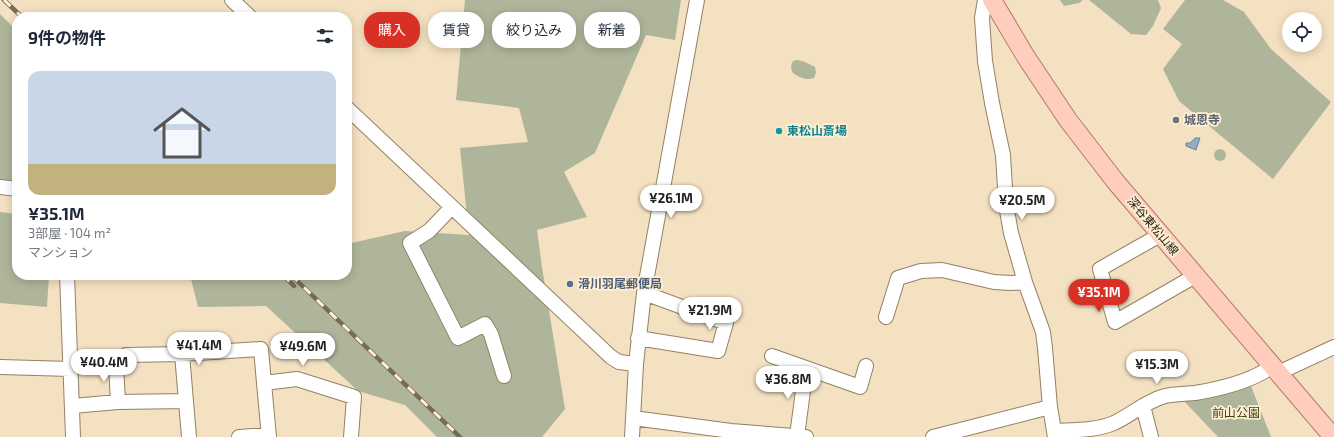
<!DOCTYPE html>
<html lang="ja">
<meta charset="utf-8">
<style>
body{margin:0;font-family:"Exo 2","Noto Sans JP",sans-serif;background:#f6f6f7;color:#1f2937;height:100vh;display:flex;flex-direction:column;font-size:15px;white-space:nowrap}
*{box-sizing:border-box;margin:0}
p{font-size:13px;color:#747a83}
.icon{flex:none;width:22px;height:22px;fill:none;stroke:currentColor;stroke-width:2;stroke-linecap:round;stroke-linejoin:round}
.map{position:relative;flex:1;overflow:hidden}
.drawer{position:absolute;left:12px;top:12px;width:340px;height:268px;display:flex;flex-direction:column;background:#fff;border-radius:16px;box-shadow:0 2px 10px #0003}
.drawer>*{flex:none}
.hud{position:absolute;left:364px;top:12px;width:380px;height:36px;display:flex;gap:8px}
.tools{position:absolute;left:1282px;top:12px;display:grid;gap:8px}
.tools a{display:grid;place-items:center;width:40px;height:40px;border-radius:50%;background:#fff;box-shadow:0 2px 10px #0003;font-size:20px}
.price{position:absolute;translate:-50% -34px;padding:0 9px;border-radius:14px;background:#fff;color:#222;font-size:13px;line-height:26px;filter:drop-shadow(0 1px 2px #0008)}
.price::after{content:'';position:absolute;left:50%;top:24px;width:12px;height:9px;margin-left:-6px;background:inherit;clip-path:polygon(0 0,100% 0,50% 100%)}
.price.on{background:#d93025;color:#fff}
ul{padding:0;list-style:none}
li{display:grid;align-content:center;gap:8px;height:212px;padding:0 16px}
li span{display:grid;place-items:center;height:124px;border-radius:12px;color:#555}
li>.icon{margin-inline-start:auto}
span .icon{width:72px;height:72px;fill:#fffc;stroke-width:1}
li b{font-size:17px}
h2{display:flex;justify-content:space-between;align-items:center;height:48px;padding:0 16px;font-size:17px}
.tag{padding:0 14px;border-radius:16px;background:#fff;box-shadow:0 2px 10px #0003;font-size:14px;line-height:36px}
.tag.on{background:#d93025;color:#fff}
.map>svg:first-child{display:block}
</style>
<div class="map">
<svg width="1334" height="437" viewBox="0 0 1334 437">
<rect width="100%" height="100%" fill="#f4e1c1"/>
<!-- green -->
<path fill="#afb59a" d="M465,0H681L675,40L646,35L595,153L564,172L587,217L537,230L542,267L565,409L542,437H437L405,405L358,391L266,306L198,307L190,275H347V244L405,231L469,235L460,148L528,142L519,108L456,100Z
M1060,0H1083L1079,3L1064,6Z
M1089,0H1158L1161,8L1153,26L1146,35L1131,34Z
M1185,0H1223L1244,12L1271,49L1331,102L1273,179L1179,101L1163,69L1182,44L1163,29Z
M0,14L17,31V181L0,180Z
M798,60L805,62L815,67L816,73L814,78C807,81 798,77 792,72L791,66L793,61Z
M1214 155a6 6 0 1 1 12 0a6 6 0 1 1-12 0Z
M0,212L17,214V275H49L47,307L0,303Z
M1251,386L1271,437H1218L1183,400Z"/>
<!-- water -->
<path fill="#91aec8" stroke="#708291" d="M1195,138H1200L1196,150L1186,146V143H1190Z"/>
<g fill="none" stroke-linecap="round" stroke-linejoin="round">
<!-- minor casing -->
<g stroke="#928164" stroke-width="16">
<path id="minor" d="M232,0L250,17
M985,0L982,18L985,61L992,103L1003,155L1006,205L1011,233L1025,282L1043,332L1045,348L1050,407L1055,437
M347,108L611,357L619,362L636,364
M0,187L17,189
M452,207L429,231L410,243L458,338L485,324L491,334L504,376
M1160,235L1100,269L1115,322L1195,276
M67,275L73,437
M886,317L898,278L921,271L942,270L994,282L1011,283L1025,282
M638,338L718,351L726,323L644,293
M182,354L126,355L116,365L118,402L186,401
M772,356L860,387L866,366
M0,367L71,369
M1278,373L1334,347
M72,406L118,402
M1143,406L1151,437
M633,418L731,431L806,437
M1054,431C1074,430 1095,431 1114,423C1131,415 1146,401 1165,396C1174,394 1185,394 1195,393C1219,389 1253,381 1272,366
M797,436L806,368
M189,437L182,354L261,349L264,383
M239,437L269,435
M269,437L264,383L297,379L354,397L351,437
M632,437L636,364L644,293L697,0
M933,437L1050,407"/>
</g>
<!-- major casing -->
<g stroke="#b17964" stroke-width="20">
<path id="major" d="M992,0L1026,57L1068,120L1115,181L1333,437"/>
</g>
<!-- minor -->
<use href="#minor" stroke="#fff" stroke-width="14"/>
<!-- major -->
<use href="#major" stroke="#fecdbd" stroke-width="18"/>
<!-- rail casing -->
<g stroke="#766b57" stroke-width="4.5">
<path id="rail" d="M4,0L22,17
M283,275L294,286
M291,275L460,437"/>
</g>
<!-- rail -->
<use href="#rail" stroke="#feefd5" stroke-width="3" stroke-dasharray="9" stroke-linecap="butt"/>
</g>
<!-- markers -->
<circle fill="#6b7280" stroke="#feefd5" stroke-width="1.5" cx="1176" cy="120" r="4"/>
<circle fill="#0f9aa8" stroke="#feefd5" stroke-width="1.5" cx="779" cy="131" r="4"/>
<circle fill="#5c6f8a" stroke="#feefd5" stroke-width="1.5" cx="570" cy="284" r="4"/>
<g text-anchor="middle" stroke-width="3.5" stroke-linejoin="round" paint-order="stroke">
<!-- worship labels -->
<g font-size="12" font-weight="bold" fill="#5b616d" stroke="#feefd5" text-anchor="start">
<text x="1184" y="124">城恩寺</text>
</g>
<!-- culture labels -->
<g font-size="12" font-weight="bold" fill="#0d838f" stroke="#feefd5" text-anchor="start">
<text x="787" y="135">東松山斎場</text>
</g>
<!-- street labels -->
<g font-size="12" fill="#231c10" stroke="#feefd5">
<text transform="translate(1153 226) rotate(50)" y="4">深谷東松山線</text>
</g>
<!-- service labels -->
<g font-size="12" font-weight="bold" fill="#4e5e75" stroke="#feefd5" text-anchor="start">
<text x="578" y="288">滑川羽尾郵便局</text>
</g>
<!-- park labels -->
<g font-size="12" fill="#3a4204" stroke="#feefd5">
<text x="1236" y="417">前山公園</text>
</g>
</g>
</svg>
<div class="tools">
<a><svg class="icon" aria-label="locate" viewBox="0 0 24 24"><circle cx="12" cy="12" r="6"/><path d="M12 2v4M12 18v4M2 12h4M18 12h4"/></svg></a>
</div>
<b class="price" style="left:671px;top:219px">¥26.1M</b>
<b class="price" style="left:1022px;top:221px">¥20.5M</b>
<b class="price on" style="left:1099px;top:313px">¥35.1M</b>
<b class="price" style="left:710px;top:331px">¥21.9M</b>
<b class="price" style="left:199px;top:366px">¥41.4M</b>
<b class="price" style="left:303px;top:367px">¥49.6M</b>
<b class="price" style="left:104px;top:383px">¥40.4M</b>
<b class="price" style="left:1157px;top:385px">¥15.3M</b>
<b class="price" style="left:788px;top:400px">¥36.8M</b>
<div class="hud">
<a class="tag on">購入</a>
<a class="tag">賃貸</a>
<a class="tag">絞り込み</a>
<a class="tag">新着</a>
</div>
<section class="drawer">
<h2>9件の物件<svg class="icon" aria-label="filters" viewBox="0 0 24 24"><path d="M4 7h16M4 17h16"/><circle cx="9" cy="7" r="2"/><circle cx="15" cy="17" r="2"/></svg></h2>
<ul>
<li><span style="background:linear-gradient(#c9d6e8 75%,#c2b280 0)"><svg class="icon" aria-label="home" viewBox="0 0 24 24"><path d="M3 11l9-7 9 7M6 9v11h12V9"/></svg></span><div><b>¥35.1M</b><p>3部屋 · 104 m²</p><p>マンション</p></div></li>
</ul>
</section>
</div>
